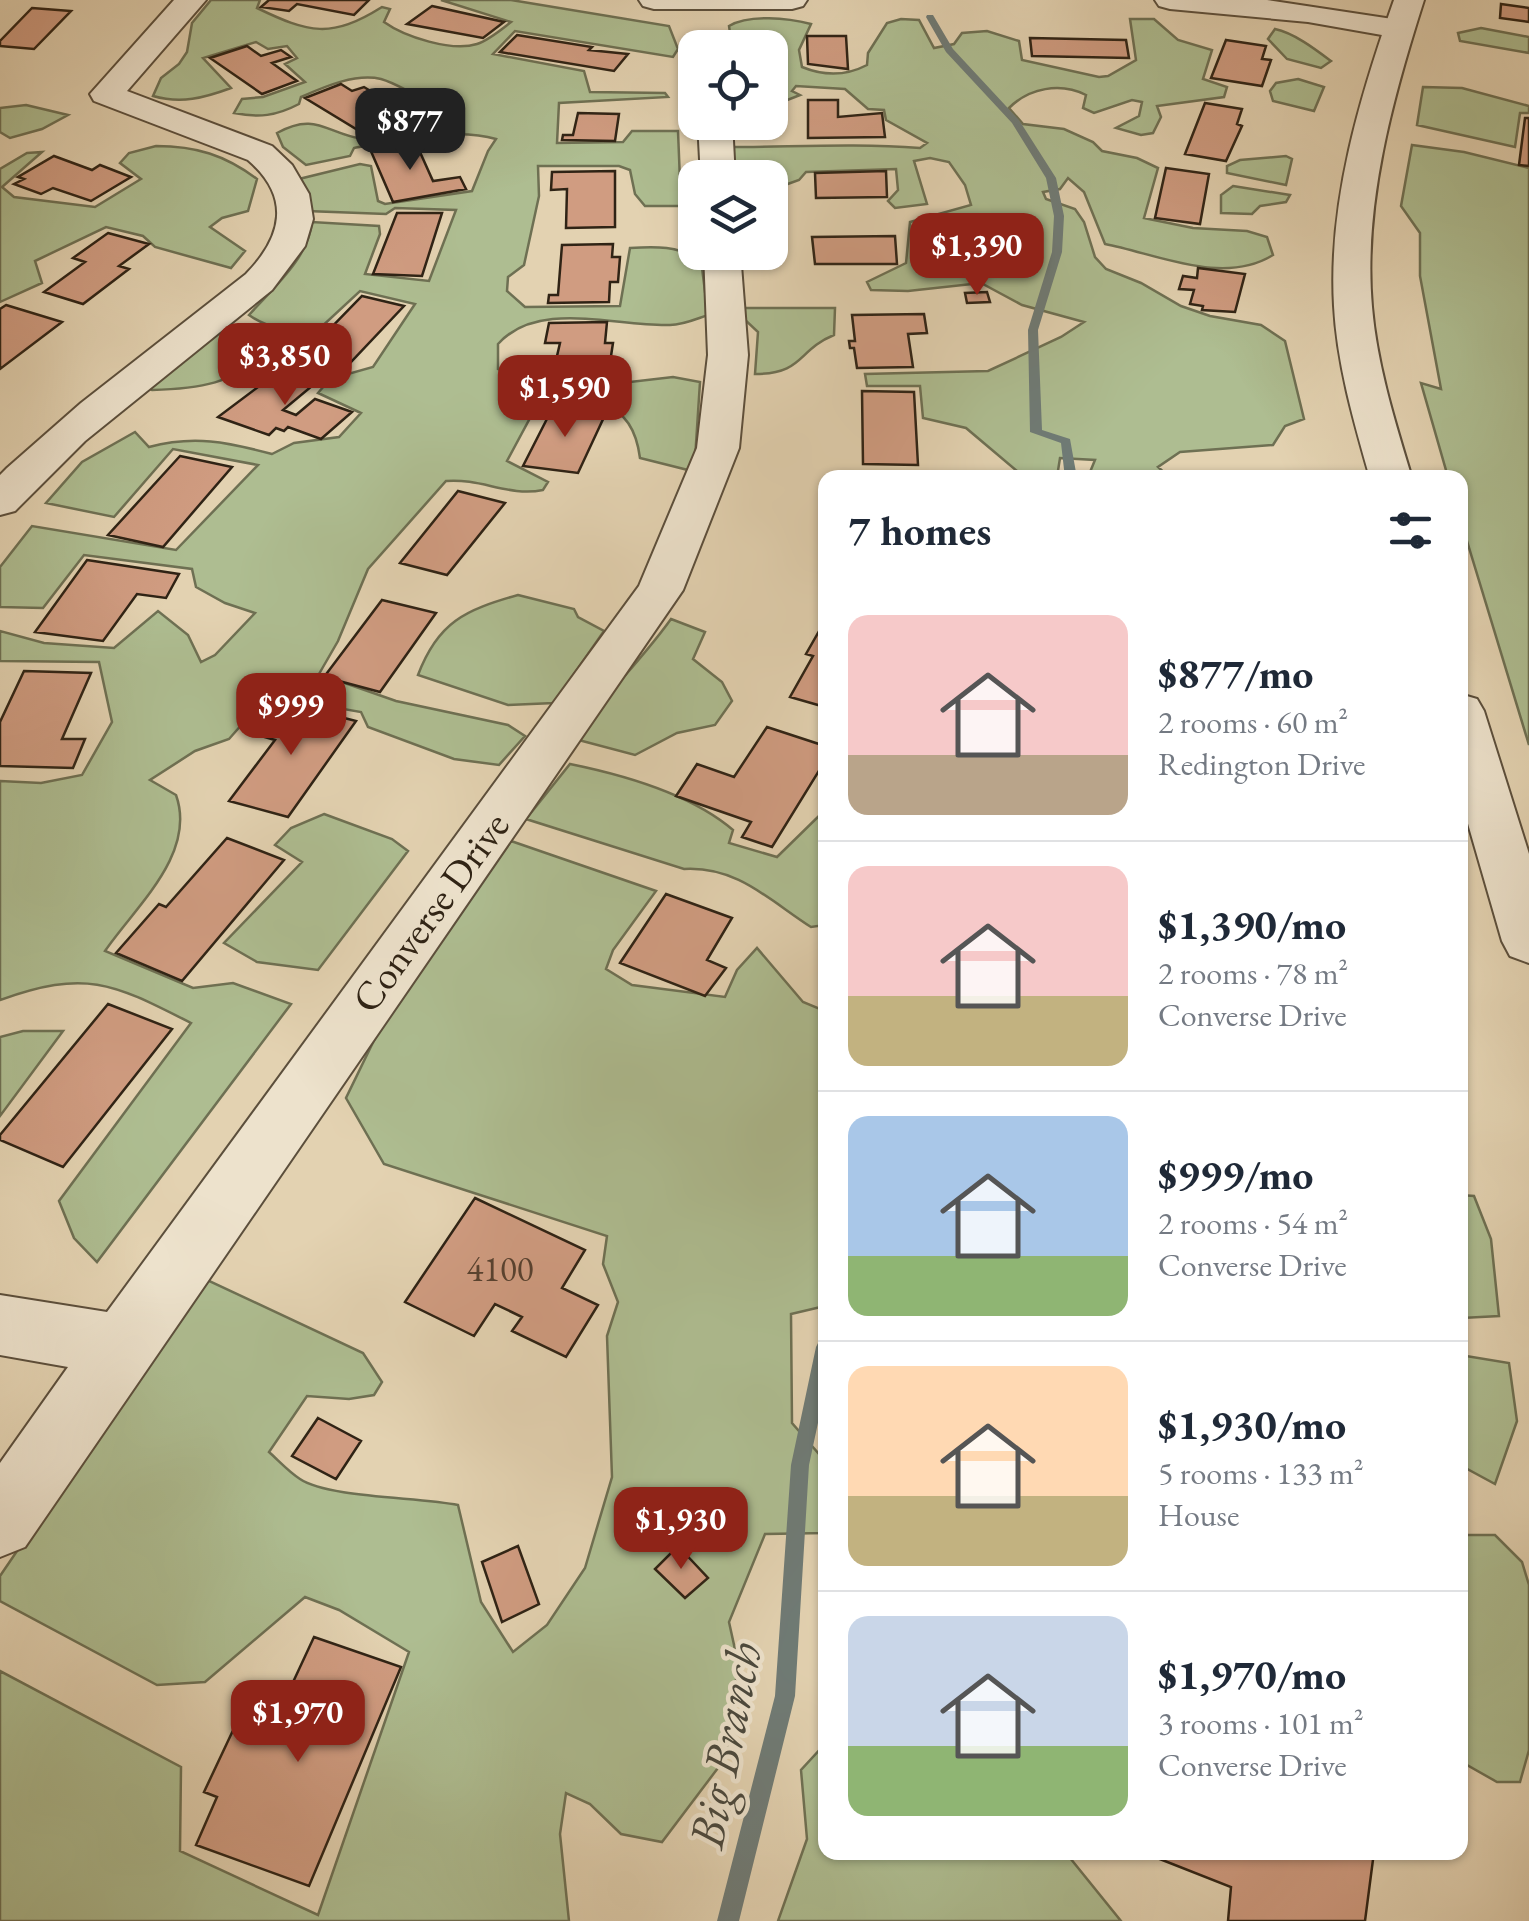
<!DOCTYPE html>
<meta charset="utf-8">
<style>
body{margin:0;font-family:"EB Garamond",serif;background:#f6f6f7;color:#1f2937;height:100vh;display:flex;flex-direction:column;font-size:38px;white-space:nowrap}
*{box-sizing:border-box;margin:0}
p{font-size:32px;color:#747a83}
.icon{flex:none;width:55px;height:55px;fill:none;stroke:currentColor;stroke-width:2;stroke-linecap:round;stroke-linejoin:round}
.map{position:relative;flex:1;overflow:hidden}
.panel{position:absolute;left:818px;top:470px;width:650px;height:1390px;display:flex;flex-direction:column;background:#fff;border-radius:20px;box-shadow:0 2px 8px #0004}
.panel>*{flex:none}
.controls{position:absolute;left:678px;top:30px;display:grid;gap:20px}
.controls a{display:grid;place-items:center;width:110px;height:110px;border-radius:20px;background:#fff;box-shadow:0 2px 8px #0004;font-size:50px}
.price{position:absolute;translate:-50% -85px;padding:0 22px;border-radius:20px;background:#8f2418;color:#fff;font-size:32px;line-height:65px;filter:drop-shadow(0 2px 5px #0008)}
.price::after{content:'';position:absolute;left:50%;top:60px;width:30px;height:22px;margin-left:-15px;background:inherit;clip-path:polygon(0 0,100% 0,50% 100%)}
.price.active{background:#222;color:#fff}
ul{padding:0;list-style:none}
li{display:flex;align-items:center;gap:30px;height:250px;padding:0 30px}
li+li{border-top:2px solid #e0e1e3}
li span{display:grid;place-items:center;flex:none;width:280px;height:200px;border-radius:20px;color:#555}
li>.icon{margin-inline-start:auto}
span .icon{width:120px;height:120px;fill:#fffc;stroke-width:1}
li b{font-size:42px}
h2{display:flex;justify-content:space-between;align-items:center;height:120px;padding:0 30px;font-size:42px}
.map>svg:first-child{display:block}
</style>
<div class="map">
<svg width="1529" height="1921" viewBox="0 0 1529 1921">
<rect width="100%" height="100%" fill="#e3d2b1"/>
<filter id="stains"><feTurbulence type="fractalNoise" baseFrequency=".002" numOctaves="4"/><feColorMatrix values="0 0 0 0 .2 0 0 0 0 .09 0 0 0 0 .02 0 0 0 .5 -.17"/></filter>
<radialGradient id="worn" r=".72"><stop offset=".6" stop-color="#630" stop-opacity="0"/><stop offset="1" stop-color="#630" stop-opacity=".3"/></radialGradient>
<!-- green -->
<path fill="#aebd91" stroke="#6e7053" stroke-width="2.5" d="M211,0H260L257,8C309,33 331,39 382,7L390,9L384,22C405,37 452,52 477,44C489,40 502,29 511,22L441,0H511L669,26L678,49L673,57L515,31L493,54L584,71L590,92L665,93L668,97L559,103L557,143L623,142L632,131H678L681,206H645L635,194L630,170L619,166H538L539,196L524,265L508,277L507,291L525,307L620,306L630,248C657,246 677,246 701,260L708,315C696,319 683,325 670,325C616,327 538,299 498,344V369L544,392L673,377L700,382L695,459L688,470L640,458C632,395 589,398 536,407L507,461L548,482L543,490C509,497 481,478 446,481L368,569L338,641L319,674L396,701L508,725L525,736L499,765L454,759L368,727L361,712L293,700L251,714L229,739L195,751L150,780L176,795C197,854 135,907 105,951L193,988L233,983L291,1004L97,1262L74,1238L59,1201L191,1023C112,983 87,969 0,1000V781L41,783L82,775L112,722L99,662L0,661V631L44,643L114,648L158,611L188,635L201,662L215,655L255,613L225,603L196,587L192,569L84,555L43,608L0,607V567L32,526L176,550L258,465L173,449L114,517L46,503L82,462L135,432L149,447C194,435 227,442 272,454L294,443L339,437L361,413L318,393L330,379L373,367L415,304L360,291L317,331C291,331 270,330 249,315C271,290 309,258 312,222L379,226L380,234L365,274L429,281L456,210L395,208L386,214L307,211L299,179L360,164L371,166L378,201L385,204L472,191L488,151L496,139C457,127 395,140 354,148L350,156L306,165L283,147L277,133C316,111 327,134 363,139L428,118L436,109L434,102C415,97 399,84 381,79C355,73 324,87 301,97L299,104C276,116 259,118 234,113L242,99L263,97L305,82L285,64L297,58L287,46L268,49L256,42L203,58L231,88C204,98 181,104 153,96L161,78L179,64L187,52L192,23Z
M901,19L919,20L934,48L954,44L962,33L987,31L1019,41L1022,60L1099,77L1108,76L1136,60L1130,19H1154L1178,40L1212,50L1203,79L1227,87L1224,97L1157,106L1161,117L1153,133L1141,135L1116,128L1139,116L1142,102L1132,100L1094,113L1083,108L1086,95C1060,82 1029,88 1009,108L1023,124L1064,129L1093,142L1102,151L1137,158L1158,168L1144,218L1193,228L1247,231L1267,237L1273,255C1223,286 1157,254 1105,244L1084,192L1068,178L1060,189L1043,192L1046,199L1075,209L1084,222L1095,257L1106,269L1141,283L1181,306L1210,316L1261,325L1285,341L1304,419L1285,426L1273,445L1180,452L1158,467L1169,477H1088L1095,460L1060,458L1057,477H1024L966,428L923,418L920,386H867L865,374L988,371L1061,337L1084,322L1022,305L981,283L908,291L871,290L867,282L906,263L910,222L971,205L965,185L949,162L930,158L914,161L927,204L895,208L888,201L898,190L896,169L806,172L799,180L785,185V195L770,197V178L729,177L728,147C793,147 855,143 920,148L927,143L886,120L884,110L868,109L845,89L796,86L792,91L800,95L785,101L770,99V48L732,47L729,26C749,14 788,18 811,24L799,50L802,67C824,76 846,76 867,65L868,53L887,23Z
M1481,28L1529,37V53L1460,41L1458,33Z
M1275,29C1294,33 1315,49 1331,61L1321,68L1287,59L1268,39Z
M1298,79L1324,87L1314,111L1273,101L1270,91L1276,83Z
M1423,87L1462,88L1529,106V113H1520L1515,147L1417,125Z
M26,105L68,115L42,129L10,138L0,132V108Z
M1412,145L1464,152L1529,168V745L1460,518V478L1448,477L1421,383L1441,389L1420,276V233L1401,206Z
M156,146C196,146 225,155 257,179L248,211L222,218L210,227L245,251L231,268L155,247L143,236L106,227L35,261L42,283L0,302V169L27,153L42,152L2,187L14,197L95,207L141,179L120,163L129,153Z
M1286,156L1292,159L1286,185L1227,173V166L1240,160Z
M1233,186L1290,195L1286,202L1260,206L1252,214L1221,213V195Z
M742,308H835L834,335C797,350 804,374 755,374L758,332L743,318Z
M221,331L260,341L269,350C236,384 197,389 152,390L143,385Z
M518,595L574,609L578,617L604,631L554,703L508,705L418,675C438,622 465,610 518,595Z
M671,619L705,632L693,659L722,682L732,701L715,725L677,733L635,755L571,738C604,697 641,661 671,619Z
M570,764C624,775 691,794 733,830L729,843L777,857L825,810V925L811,927C769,900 737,866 684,869L526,819Z
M324,814L392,839L408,851L318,970L257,962L224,943L302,862L275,845L291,828Z
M511,841L656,891L613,950L606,969L632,985L725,997L737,970L757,948L803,1002L825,1011V1306L791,1314L792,1423L825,1461V1533L765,1534L729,1622L738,1663L727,1756L662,1842L621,1834L590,1804L566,1793L560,1834L569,1921H0V1671L181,1767L180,1851L318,1915L409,1652L339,1610L305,1597L205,1682L157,1685L0,1601V1576L203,1278L363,1353L382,1382L374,1395L349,1399L307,1396L269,1452C279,1461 289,1472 300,1479C328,1498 420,1497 458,1505L481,1602L513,1652L547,1625L585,1568L612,1477L607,1336L618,1302L603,1264L607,1236L384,1164L346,1098L380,1028Z
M23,1031H63L0,1116V1037Z
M1460,1195L1474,1196L1491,1239L1499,1316L1462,1318Z
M1460,1355L1509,1363L1517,1421L1495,1484L1460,1465Z
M1462,1535H1495L1522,1562L1529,1585V1750L1520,1782H1497L1460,1761Z
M825,1744V1852L1066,1853L1121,1921H778L807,1839L801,1770Z"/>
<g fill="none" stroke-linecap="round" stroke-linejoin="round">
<!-- stream -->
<path fill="#6f7b76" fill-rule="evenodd" d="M927,15H933L953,49L1019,120L1056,178L1064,216L1062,252L1038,330L1042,430L1070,439L1077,478H1065L1061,443L1030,432L1028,330L1052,252L1054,216L1046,178L1012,123L946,52L926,17Z
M825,1339V1390L809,1465L795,1696L739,1921H717L775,1696L791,1465L816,1347L819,1341Z"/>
</g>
<!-- building -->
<path fill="#d09c81" stroke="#2f2315" stroke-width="2.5" d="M269,0H369L354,15L297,4L289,11L261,7Z
M1501,4L1529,8V22L1500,18Z
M432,6L504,22L483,38L407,24Z
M32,8L71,11L34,49L0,46V41Z
M517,35L592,47L589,50L628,54L614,71L500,52Z
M807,36H846L848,69L808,64Z
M1030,38L1126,40L1129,58L1032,56Z
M1226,40L1266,46L1262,59L1271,60L1262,86L1211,78Z
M247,46L261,56L281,50L291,57L272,63L297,81L262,94L210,58Z
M341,84L352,91L364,87L387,101L395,98L421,113L366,135L305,98Z
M808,100H838V117L882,113L885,137L808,138Z
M1205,103L1242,109L1237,124L1242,126L1226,161L1185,154Z
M578,113L619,114L615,141L562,140L563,135H573Z
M1525,118H1529V166L1519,165Z
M415,141L433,181L460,177L466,189L393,202L370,149Z
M54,156L92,170L100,165L131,177L91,201L53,188L41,194L14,184L24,179L18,177Z
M1166,168L1209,174L1200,224L1155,218Z
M615,171V227L566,228L567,189L551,190L552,172Z
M886,171L887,197L816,198L815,173Z
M397,213H442L422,276L373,274Z
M108,233L149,244L119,266L129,269L83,304L44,292L85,262L73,258Z
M895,236L897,264H815L812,237Z
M613,244L612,257H620L618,282H610L609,302L548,303L549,295H558L562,245Z
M1198,268L1245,274L1235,312L1202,310L1203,306L1190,304L1194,290L1179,289L1183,276L1197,278Z
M987,292L990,302L967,303L965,293Z
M362,296L404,306L350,363L317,355L334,337L324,335Z
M6,305L62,322L0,369V309Z
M924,314L927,333L908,334L913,367L857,368L854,348H850L849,341H855L852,315Z
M607,322L605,343H613L607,382H551L560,343H545L549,323Z
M282,369L318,381L283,410L296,415L315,399L352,412L321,439L288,427L284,431L276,428L269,435L218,417Z
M862,391L914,392L918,465L863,464Z
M553,407L605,415L578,473L523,466Z
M180,456L232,467L163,547L108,535Z
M458,491L505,503L447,575L400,563Z
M87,560L179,574L166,598L137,594L103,641L35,632Z
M382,600L436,613L380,692L324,677Z
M822,626L825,627V707L790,697L813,656L806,654Z
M24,671L91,673L62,739H85L73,768L0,766V722Z
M290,704L356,721L288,817L229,801L275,740L251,733L263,717L278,721Z
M767,727L825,746V761L772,847L742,837L751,822L676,796L697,764L734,777Z
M227,838L284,860L182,981L116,953L159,904L166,907Z
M666,894L732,918L707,960L726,968L705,996L620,963Z
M108,1004L172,1029L63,1167L0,1140V1135Z
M475,1198L585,1250L562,1288L598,1305L566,1357L512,1331L522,1317L495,1304L474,1336L405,1302Z
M318,1418L361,1441L336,1479L292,1456Z
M518,1546L539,1604L502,1622L482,1562Z
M678,1546L708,1578L685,1598L655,1569Z
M314,1637L401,1667L309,1886L196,1845L217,1797L204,1792L236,1724L268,1736Z
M1142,1852H1374L1365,1921H1228L1231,1887Z"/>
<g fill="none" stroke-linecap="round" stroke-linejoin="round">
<!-- minor casing -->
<g stroke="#5c4f3c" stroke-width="4">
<path id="minor" d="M174,0H206L127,91L272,146L292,165L309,194L313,219L305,246L272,290L85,441L15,511L0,515V475L7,468L81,403L246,274C283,236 291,197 248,160L94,101L90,94Z
M639,0H807L803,6L792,9H654L643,6Z
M1155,0H1267L1399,20L1410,22L1414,29L1410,36L1399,38L1308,22L1170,9L1159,6Z
M698,122H732L735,178H701Z
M704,252H740L748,355L739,448L683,590L25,1547L0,1557V1463L68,1367L0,1355V1295L107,1312L639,586L697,448L708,355Z"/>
</g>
<!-- tertiary casing -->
<g stroke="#5c4f3c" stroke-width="4">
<path id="tertiary" d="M1394,0H1424C1393,97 1363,204 1372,307C1377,365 1395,422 1412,478H1370C1354,422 1337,364 1334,306C1328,202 1360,96 1394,0Z
M1460,694L1477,699L1484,711L1529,854V963L1510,956L1502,941L1460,796Z"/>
</g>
<!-- minor -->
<use href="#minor" fill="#ede2cc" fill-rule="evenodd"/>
<!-- tertiary -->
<use href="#tertiary" fill="#ede2cc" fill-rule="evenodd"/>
</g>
<g text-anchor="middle" stroke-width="9" stroke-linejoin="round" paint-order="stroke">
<!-- number labels -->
<g font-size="35" fill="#574130">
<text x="500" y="1281">4100</text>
</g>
<!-- street labels -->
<g font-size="40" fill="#2f2315" stroke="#ede2cc">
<text transform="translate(430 912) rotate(-54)" y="14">Converse Drive</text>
</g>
<!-- near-water labels -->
<g font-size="50" font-style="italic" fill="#4a483d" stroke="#ede2cc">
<text transform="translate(724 1745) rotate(-79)" y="18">Big Branch</text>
</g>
</g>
<rect width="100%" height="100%" filter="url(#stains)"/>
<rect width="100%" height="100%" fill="url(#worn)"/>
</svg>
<div class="controls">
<a><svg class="icon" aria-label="locate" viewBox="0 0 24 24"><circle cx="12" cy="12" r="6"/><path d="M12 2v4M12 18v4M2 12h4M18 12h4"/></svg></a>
<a><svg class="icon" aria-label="layers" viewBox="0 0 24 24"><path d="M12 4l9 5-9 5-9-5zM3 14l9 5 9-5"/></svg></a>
</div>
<b class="price active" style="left:410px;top:173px">$877</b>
<b class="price" style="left:977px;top:298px">$1,390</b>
<b class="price" style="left:285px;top:408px">$3,850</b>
<b class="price" style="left:565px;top:440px">$1,590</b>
<b class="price" style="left:291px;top:758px">$999</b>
<b class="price" style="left:681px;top:1572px">$1,930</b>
<b class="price" style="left:298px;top:1765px">$1,970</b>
<section class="panel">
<h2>7 homes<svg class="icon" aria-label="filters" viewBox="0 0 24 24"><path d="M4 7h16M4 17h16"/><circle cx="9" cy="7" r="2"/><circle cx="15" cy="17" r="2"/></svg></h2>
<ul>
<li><span style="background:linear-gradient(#f6c9c9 70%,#b9a48a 0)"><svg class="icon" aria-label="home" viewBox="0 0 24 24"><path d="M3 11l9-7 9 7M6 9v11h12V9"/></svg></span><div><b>$877/mo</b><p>2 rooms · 60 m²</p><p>Redington Drive</p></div></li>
<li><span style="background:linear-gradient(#f6c9c9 65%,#c2b280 0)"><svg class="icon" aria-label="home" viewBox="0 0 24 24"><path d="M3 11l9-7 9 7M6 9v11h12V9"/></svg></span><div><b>$1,390/mo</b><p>2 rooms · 78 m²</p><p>Converse Drive</p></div></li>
<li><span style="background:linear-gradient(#a9c7e8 70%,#8fb573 0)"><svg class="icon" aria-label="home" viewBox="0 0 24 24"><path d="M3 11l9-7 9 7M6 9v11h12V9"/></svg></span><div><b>$999/mo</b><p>2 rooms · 54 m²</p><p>Converse Drive</p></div></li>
<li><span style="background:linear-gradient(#ffd9b3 65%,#c2b280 0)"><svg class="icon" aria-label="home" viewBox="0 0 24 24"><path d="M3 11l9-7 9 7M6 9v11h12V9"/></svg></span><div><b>$1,930/mo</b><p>5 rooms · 133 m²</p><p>House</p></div></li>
<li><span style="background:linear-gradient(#c9d6e8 65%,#8fb573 0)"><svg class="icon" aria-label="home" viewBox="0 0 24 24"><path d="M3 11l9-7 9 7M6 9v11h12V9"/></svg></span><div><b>$1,970/mo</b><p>3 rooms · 101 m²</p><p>Converse Drive</p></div></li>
</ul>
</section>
</div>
